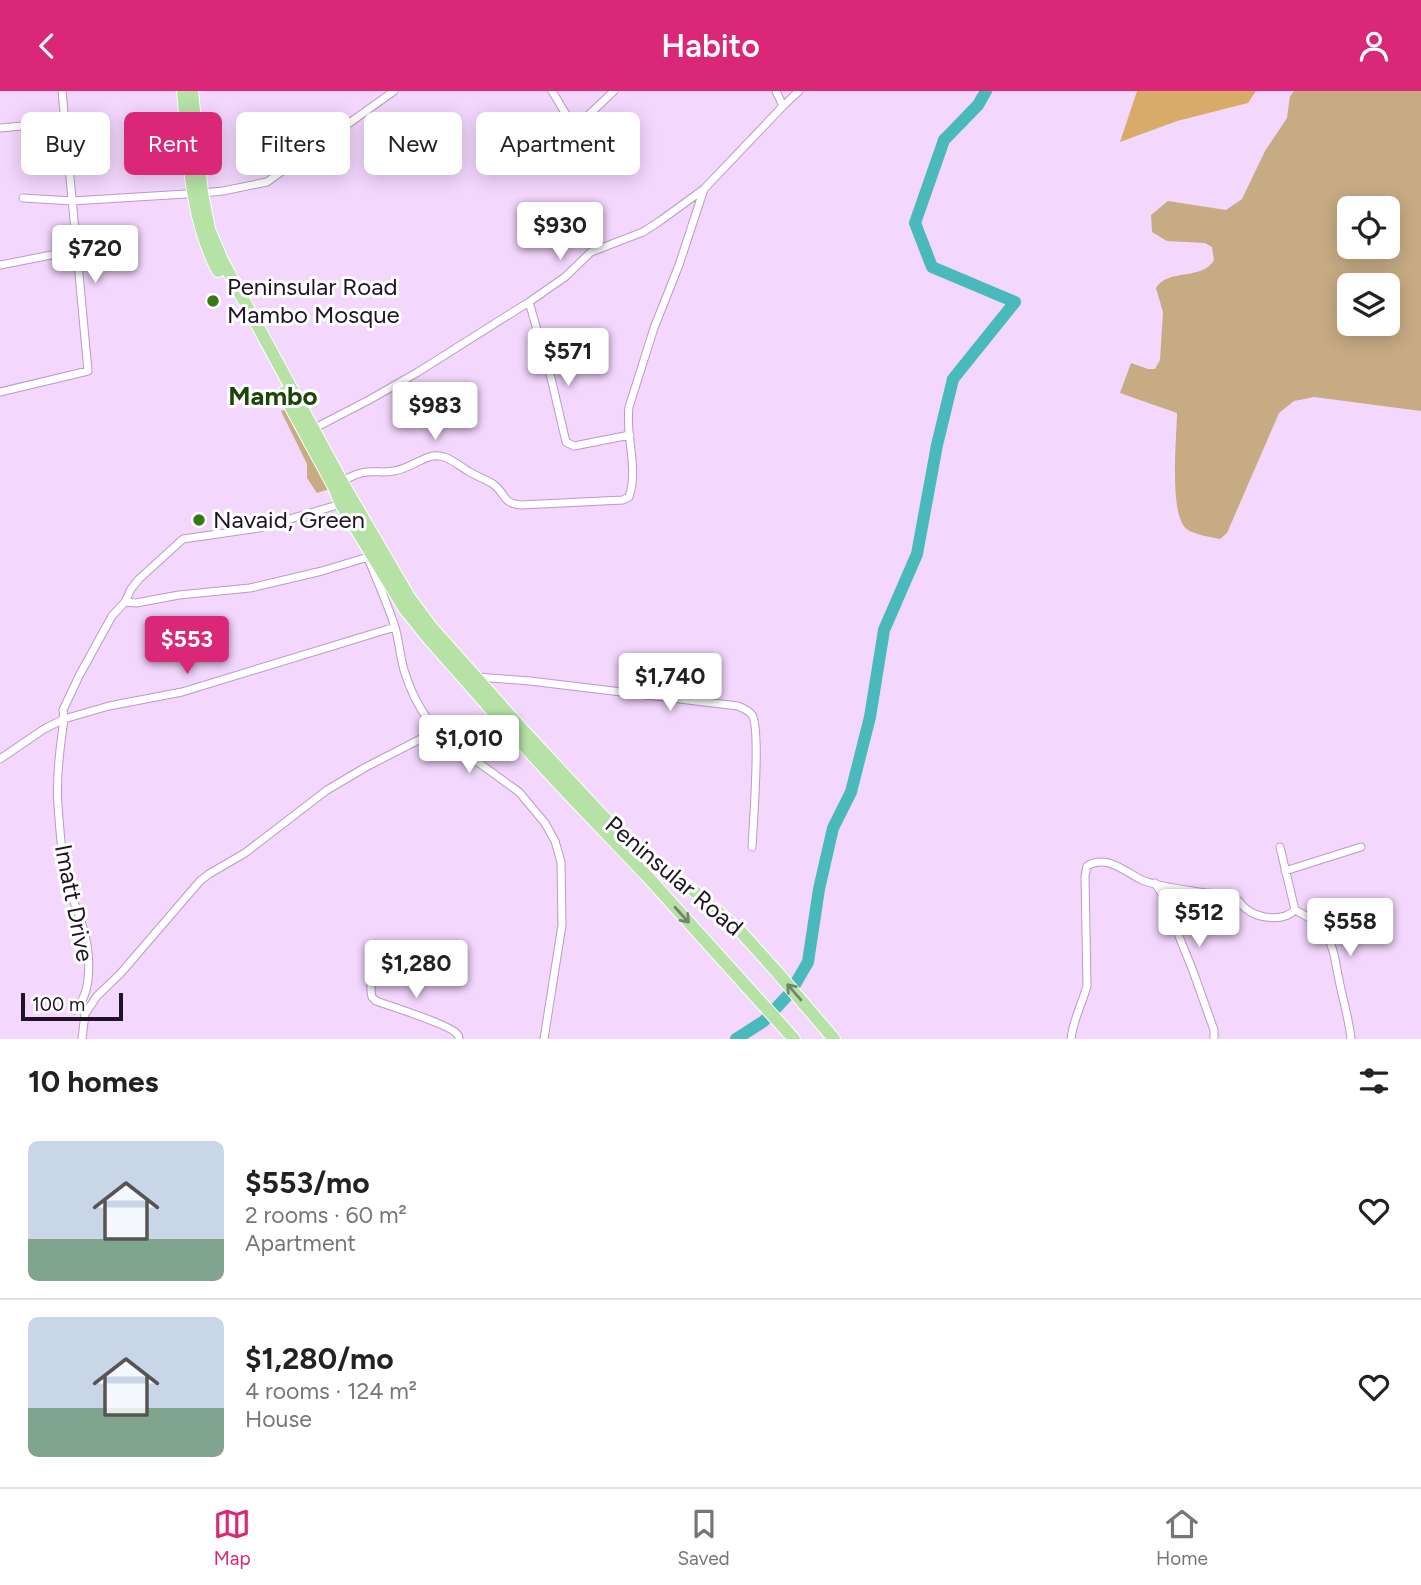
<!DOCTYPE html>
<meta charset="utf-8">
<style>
body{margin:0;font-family:Figtree,sans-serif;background:#f6f6f6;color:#222;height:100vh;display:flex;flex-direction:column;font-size:26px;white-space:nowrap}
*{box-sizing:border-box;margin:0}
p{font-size:23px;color:#767676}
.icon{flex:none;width:38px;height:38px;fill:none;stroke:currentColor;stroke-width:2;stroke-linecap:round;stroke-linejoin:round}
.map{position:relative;height:948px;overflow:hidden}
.side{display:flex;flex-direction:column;background:#fff;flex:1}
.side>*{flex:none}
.top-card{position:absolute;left:21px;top:21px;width:700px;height:63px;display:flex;gap:14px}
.controls{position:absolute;left:1337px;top:105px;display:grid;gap:14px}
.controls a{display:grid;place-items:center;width:63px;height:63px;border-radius:10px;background:#fff;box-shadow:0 4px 18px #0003;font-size:35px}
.scale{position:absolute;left:21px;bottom:18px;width:102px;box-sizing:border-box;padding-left:7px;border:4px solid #1f1324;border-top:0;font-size:19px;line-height:24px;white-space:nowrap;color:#1f1324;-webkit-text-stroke:5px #fff;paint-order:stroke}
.price{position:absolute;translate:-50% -60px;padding:0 16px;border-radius:7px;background:#fff;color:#222;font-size:23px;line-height:46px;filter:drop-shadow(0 2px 4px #0008)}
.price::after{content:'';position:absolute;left:50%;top:42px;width:21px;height:16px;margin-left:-10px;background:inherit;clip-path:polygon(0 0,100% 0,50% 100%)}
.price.selected{background:#db2777;color:#fff}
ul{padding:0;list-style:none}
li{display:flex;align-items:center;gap:21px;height:175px;padding:0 28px}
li+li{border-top:2px solid #e0e0e0}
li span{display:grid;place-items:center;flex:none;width:196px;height:140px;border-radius:10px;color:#555}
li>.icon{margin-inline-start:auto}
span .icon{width:84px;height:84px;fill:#fffc;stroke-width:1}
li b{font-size:30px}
h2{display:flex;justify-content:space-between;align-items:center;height:84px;padding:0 28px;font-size:30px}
.chip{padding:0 24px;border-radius:10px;background:#fff;box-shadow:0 4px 18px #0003;font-size:24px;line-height:63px}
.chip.selected{background:#db2777;color:#fff}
header{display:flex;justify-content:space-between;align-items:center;height:91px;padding:0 28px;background:#db2777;color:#fff;font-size:32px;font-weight:600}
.tab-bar{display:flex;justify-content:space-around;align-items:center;height:98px;border-top:2px solid #e0e0e0;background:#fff;font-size:19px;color:#767676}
.tab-bar a{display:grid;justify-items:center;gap:4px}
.tab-bar .selected{color:#db2777}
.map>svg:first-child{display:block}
</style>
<header><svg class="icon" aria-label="back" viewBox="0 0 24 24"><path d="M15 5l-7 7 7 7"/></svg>Habito<svg class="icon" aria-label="person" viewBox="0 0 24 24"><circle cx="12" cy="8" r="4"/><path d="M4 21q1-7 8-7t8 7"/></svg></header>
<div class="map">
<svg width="1421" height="948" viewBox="0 0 1421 948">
<rect width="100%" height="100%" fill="#f3d7fd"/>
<!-- green -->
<path fill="#c7ab83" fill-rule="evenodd" d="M1294,0H1421V320L1314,306L1294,310L1279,322L1227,442L1220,448C1210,446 1197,444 1188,439C1168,427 1177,345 1177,322L1120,302L1131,272L1148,278H1155L1160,269L1163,221L1156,197C1168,177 1202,190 1214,169L1212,156L1205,152L1167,150L1152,141L1151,124L1168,110L1226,119L1242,108L1265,60L1287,27L1290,5ZM1349,117H1388V156H1349ZM1349,194H1388V233H1349Z
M292,316L335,396L317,402L307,387V373L281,320Z"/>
<!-- forest -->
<path fill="#d8ac68" d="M1137,0H1256L1248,12L1177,30L1120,51Z"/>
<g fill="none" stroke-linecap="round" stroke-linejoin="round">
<!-- river -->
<path stroke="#49b9bc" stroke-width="12" d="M736,948L764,930L790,902L808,871L819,798L833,737L851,701L870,626L884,539L917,463L937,354L953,288L1015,211L932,176L915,132L944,49L978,14L986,0"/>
<!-- minor casing -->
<g stroke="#bb9ac7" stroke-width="9">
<path id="minor" d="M552,0L573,35H577L614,0
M776,0L783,15
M0,37L65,31
M23,107L72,110L202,102L223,100L267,91L394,0
M0,174L77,159
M529,211L551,287L566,351L574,355L630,344
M0,301L88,280L62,0
M313,338L369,309L418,281L529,211L565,186L591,161L643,141L660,130L704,98L783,15L799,0
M342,391C349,386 358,382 367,381C376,380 385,382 394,380C407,378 417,370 429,366C445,361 456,373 468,380C476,385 485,388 493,393C507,403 501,412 521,414L623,409L629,406C639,376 625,346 629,316L654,237L679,174L704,98
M367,465C376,487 388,514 395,536C399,550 400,565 404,579C412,605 425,630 446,648L519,701L545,732L555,750L561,771L562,834L544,948
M125,511L136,512L179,504L250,497L322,480L368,466
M477,586L530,590L738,615C743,617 749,620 752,624C761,637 753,735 752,756
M0,668L44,638L64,628L109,615L182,601L395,536
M1285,780L1361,756
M1155,792L1162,803L1193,880L1214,939V948
M1295,819C1332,837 1332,853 1339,889C1343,909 1349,928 1351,948
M393,858C380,872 367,885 372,906L376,910C390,915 451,934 457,943C458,944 459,946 459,948
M74,919C94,903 90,859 83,837C78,819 70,803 66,785C61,762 60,738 58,715C56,686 60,657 64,628L63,619L79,585L112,525L125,511L131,498L139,488L183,448L259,437L341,413
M82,948L85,923L97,905L120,883L200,790L209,783L245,762L327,699L366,676L436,640
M1071,948C1073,929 1082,913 1087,895L1085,785L1087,775C1107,763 1125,781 1142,789C1158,796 1188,799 1206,802C1215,803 1225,803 1233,806C1239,808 1240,813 1245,817C1258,828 1283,831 1295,819L1280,756"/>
</g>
<!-- primary casing -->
<g stroke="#fff" stroke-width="14">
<path id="primary" d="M183,0C189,61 189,125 218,180
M192,0L202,102L209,138L222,169L342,391L409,506L432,537L521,637L600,722L629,752L698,803L741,841L776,880L834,948
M283,302L334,396L341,413L404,517L429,548L504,633L560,694L647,785L794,948"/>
</g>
<!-- minor -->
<use href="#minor" stroke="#fff" stroke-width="7"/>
<!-- primary -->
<use href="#primary" stroke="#b6e2a6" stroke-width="12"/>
</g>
<!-- one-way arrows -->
<defs><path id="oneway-shaft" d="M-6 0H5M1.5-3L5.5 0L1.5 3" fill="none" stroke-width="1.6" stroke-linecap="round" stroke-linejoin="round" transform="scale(1.75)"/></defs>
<g stroke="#72856c">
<use href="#oneway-shaft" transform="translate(682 824) rotate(48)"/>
<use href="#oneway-shaft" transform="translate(794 901) rotate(-131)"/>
</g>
<!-- markers -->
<g fill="#387917" stroke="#fff" stroke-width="2.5">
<circle cx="213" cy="210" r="7"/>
<circle cx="199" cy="429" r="7"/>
</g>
<g text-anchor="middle" stroke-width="6" stroke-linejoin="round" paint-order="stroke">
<!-- poi labels -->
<g font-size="24" fill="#1f1324" stroke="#fff" text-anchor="start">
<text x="227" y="204">Peninsular Road<tspan x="227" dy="28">Mambo Mosque</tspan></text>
<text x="213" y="437">Navaid, Green</text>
</g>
<!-- street labels -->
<g font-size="24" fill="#1f1324" stroke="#fff">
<text transform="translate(674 785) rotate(40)" y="8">Peninsular Road</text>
<text transform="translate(74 812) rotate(79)" y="8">Imatt Drive</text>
</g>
<!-- neighbourhood labels -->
<g font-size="26" font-weight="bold" fill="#1c4507" stroke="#fff">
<text x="273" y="314">Mambo</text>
</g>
</g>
</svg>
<div class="controls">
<a><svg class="icon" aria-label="locate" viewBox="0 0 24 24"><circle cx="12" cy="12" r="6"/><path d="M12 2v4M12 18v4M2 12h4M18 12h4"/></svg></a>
<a><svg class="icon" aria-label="layers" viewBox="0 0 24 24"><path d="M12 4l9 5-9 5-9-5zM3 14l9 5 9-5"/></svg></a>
</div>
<div class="scale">100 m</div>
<b class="price" style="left:560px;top:171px">$930</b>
<b class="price" style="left:95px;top:194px">$720</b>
<b class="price" style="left:568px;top:297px">$571</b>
<b class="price" style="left:435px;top:351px">$983</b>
<b class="price selected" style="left:187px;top:585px">$553</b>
<b class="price" style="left:670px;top:622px">$1,740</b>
<b class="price" style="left:469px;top:684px">$1,010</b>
<b class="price" style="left:1199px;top:858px">$512</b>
<b class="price" style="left:1350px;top:867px">$558</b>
<b class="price" style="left:416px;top:909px">$1,280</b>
<div class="top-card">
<a class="chip">Buy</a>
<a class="chip selected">Rent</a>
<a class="chip">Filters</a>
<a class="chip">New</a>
<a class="chip">Apartment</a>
</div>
</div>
<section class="side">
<h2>10 homes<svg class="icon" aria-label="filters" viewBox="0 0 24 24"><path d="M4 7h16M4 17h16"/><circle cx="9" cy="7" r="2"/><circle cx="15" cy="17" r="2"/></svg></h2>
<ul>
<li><span style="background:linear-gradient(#c9d6e8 70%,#7fa58c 0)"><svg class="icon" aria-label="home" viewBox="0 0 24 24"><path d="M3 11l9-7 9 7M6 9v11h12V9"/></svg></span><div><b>$553/mo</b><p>2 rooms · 60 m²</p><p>Apartment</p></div><svg class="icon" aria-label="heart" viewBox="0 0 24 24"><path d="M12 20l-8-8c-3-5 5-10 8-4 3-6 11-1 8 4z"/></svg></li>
<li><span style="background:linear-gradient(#c9d6e8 65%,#7fa58c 0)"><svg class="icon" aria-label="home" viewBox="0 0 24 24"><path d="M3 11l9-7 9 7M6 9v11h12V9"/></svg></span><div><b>$1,280/mo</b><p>4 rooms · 124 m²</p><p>House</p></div><svg class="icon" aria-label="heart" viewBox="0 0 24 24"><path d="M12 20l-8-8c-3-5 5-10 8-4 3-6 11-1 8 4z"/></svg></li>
</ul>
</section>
<nav class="tab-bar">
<a class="selected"><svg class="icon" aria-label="map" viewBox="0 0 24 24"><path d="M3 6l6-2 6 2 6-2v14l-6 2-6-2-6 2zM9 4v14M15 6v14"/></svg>Map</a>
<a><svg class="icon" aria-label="saved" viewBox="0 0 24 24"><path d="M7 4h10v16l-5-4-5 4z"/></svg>Saved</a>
<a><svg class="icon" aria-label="home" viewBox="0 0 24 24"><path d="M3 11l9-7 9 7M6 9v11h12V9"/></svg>Home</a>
</nav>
